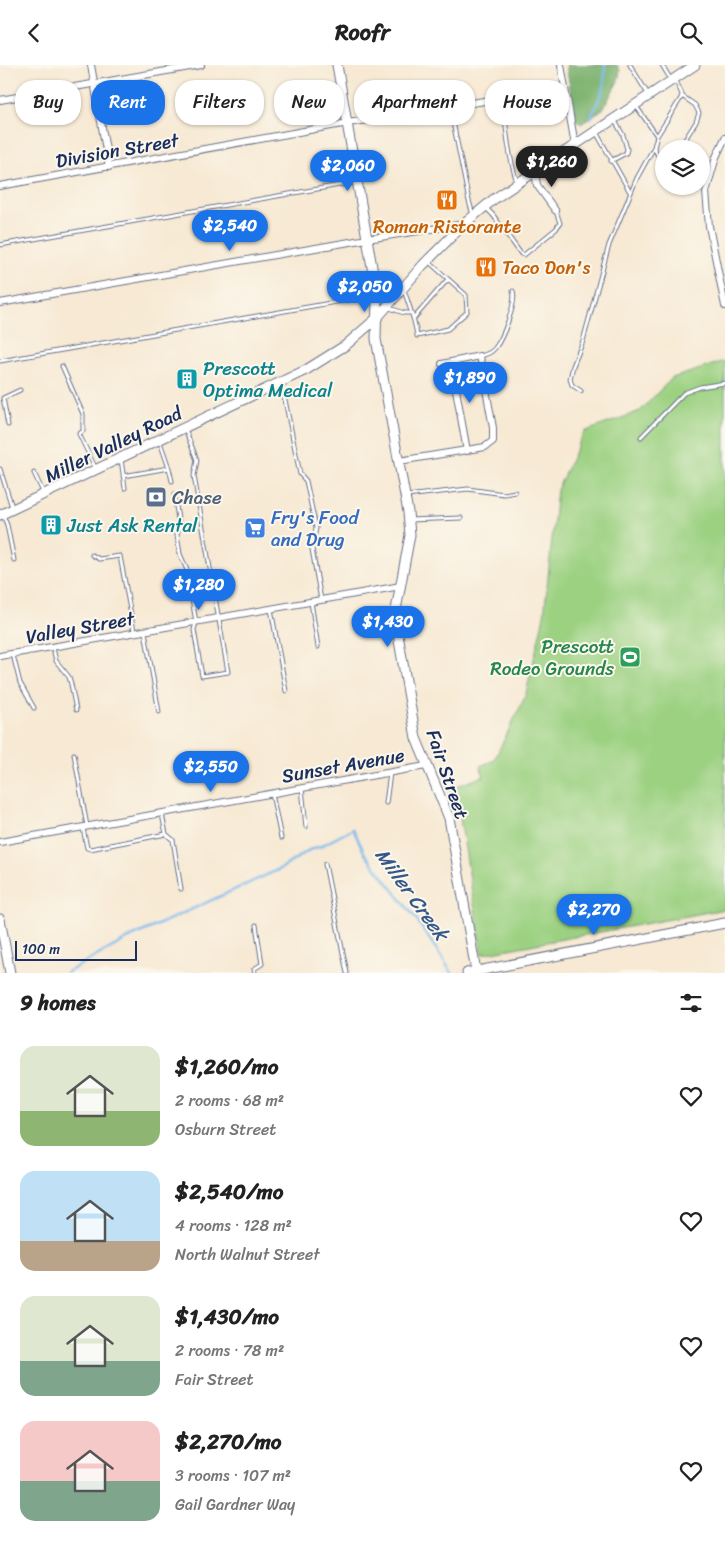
<!DOCTYPE html>
<meta charset="utf-8">
<style>
body{margin:0;font-family:Sriracha,sans-serif;background:#f6f6f6;color:#222;height:100vh;display:flex;flex-direction:column;font-size:19px;white-space:nowrap}
*{box-sizing:border-box;margin:0}
p{font-size:16px;color:#767676}
.icon{flex:none;width:28px;height:28px;fill:none;stroke:currentColor;stroke-width:2;stroke-linecap:round;stroke-linejoin:round}
.map{position:relative;height:908px;overflow:hidden}
.drawer{display:flex;flex-direction:column;background:#fff;flex:1}
.drawer>*{flex:none}
.hud{position:absolute;left:15px;top:15px;width:695px;height:45px;display:flex;gap:10px}
.buttons{position:absolute;left:655px;top:75px;display:grid;gap:10px}
.buttons a{display:grid;place-items:center;width:55px;height:55px;border-radius:50%;background:#fff;box-shadow:0 1px 4px #0004;font-size:25px}
.scale{position:absolute;left:15px;bottom:12px;width:122px;box-sizing:border-box;padding-left:5px;border:2px solid #1b2f5e;border-top:0;font-size:14px;line-height:18px;white-space:nowrap;color:#1b2f5e;-webkit-text-stroke:4px #fbf7ec;paint-order:stroke}
.price{position:absolute;translate:-50% -42px;padding:0 11px;border-radius:18px;background:#1a73e8;color:#fff;font-size:16px;line-height:32px;filter:drop-shadow(0 1px 2px #0008)}
.price::after{content:'';position:absolute;left:50%;top:30px;width:15px;height:11px;margin-left:-8px;background:inherit;clip-path:polygon(0 0,100% 0,50% 100%)}
.price.selected{background:#222;color:#fff}
ul{padding:0;list-style:none}
li{display:flex;align-items:center;gap:15px;height:125px;padding:0 20px}
li span{display:grid;place-items:center;flex:none;width:140px;height:100px;border-radius:15px;color:#555}
li>.icon{margin-inline-start:auto}
span .icon{width:60px;height:60px;fill:#fffc;stroke-width:1}
li b{font-size:21px}
h2{display:flex;justify-content:space-between;align-items:center;height:60px;padding:0 20px;font-size:21px}
.pill{padding:0 18px;border-radius:20px;background:#fff;box-shadow:0 1px 4px #0004;font-size:18px;line-height:45px}
.pill.selected{background:#1a73e8;color:#fff}
header{display:flex;justify-content:space-between;align-items:center;height:65px;padding:0 20px;background:#fff;font-size:22px;font-weight:700}
.map>svg:first-child{display:block}
</style>
<header><svg class="icon" aria-label="back" viewBox="0 0 24 24"><path d="M15 5l-7 7 7 7"/></svg>Roofr<svg class="icon" aria-label="search" viewBox="0 0 24 24"><circle cx="10" cy="10" r="6"/><path d="M15 15l6 6"/></svg></header>
<div class="map">
<svg width="725" height="908" viewBox="0 0 725 908">
<rect width="100%" height="100%" fill="#fbf7ec"/>
<filter id="ink" filterUnits="userSpaceOnUse"><feTurbulence type="fractalNoise" baseFrequency=".02" numOctaves="2"/><feDisplacementMap in="SourceGraphic" scale="10" xChannelSelector="R" yChannelSelector="G"/><feConvolveMatrix kernelMatrix="1 2 1 2 8 2 1 2 1" color-interpolation-filters="sRGB"/></filter>
<filter id="wash" filterUnits="userSpaceOnUse"><feTurbulence type="fractalNoise" baseFrequency=".0096" numOctaves="4" result="noise"/><feDisplacementMap in="SourceGraphic" scale="20" xChannelSelector="R" yChannelSelector="G"/><feGaussianBlur stdDeviation="1.12" result="paint"/><feColorMatrix in="noise" values="0 0 0 0 0 0 0 0 0 0 0 0 0 0 0 0 0 1.4 0 .05"/><feComposite in="paint" operator="in"/></filter>
<g filter="url(#wash)">
<rect width="100%" height="100%" fill="#f7e9d3"/>
<!-- green -->
<path fill="#9cd182" stroke="#5c8070" d="M725,296V844L482,889L459,747L449,724L484,711L480,701L494,695L525,632L544,551L557,425L584,367L640,346L672,313Z"/>
<!-- forest -->
<path fill="#7db370" stroke="#4c7167" d="M566,0H617L620,6L618,16L603,44L581,59L576,55Z"/>
<g fill="none" stroke-linecap="round" stroke-linejoin="round">
<!-- stream -->
<path stroke="#76b8eb" stroke-width="2.5" d="M591,53L604,22L605,0
M66,908L127,874L282,803L309,785L321,781L353,764L365,789L417,855L452,908"/>
</g>
</g>
<g filter="url(#ink)">
<g fill="none" stroke-linecap="round" stroke-linejoin="round">
<!-- lane casing -->
<g stroke="#687087" stroke-width="5">
<path id="lane" d="M630,0L648,29
M662,0L671,15
M503,33C506,62 508,90 517,117
M636,41L657,71
M450,42L469,136L473,150
M596,67L630,127
M654,82L657,89L664,96
M679,84L696,57L699,48L695,40L682,31
M611,96L626,88L627,84L623,70L615,56
M485,142L493,150L521,189L524,190L556,164L560,158L556,146
M0,180L357,117
M404,225C409,241 415,254 417,271L448,264L467,247L466,230L428,196
M387,242L404,248H411
M415,252L448,214
M481,291C487,289 491,288 495,283C503,273 517,237 513,226
M0,296L376,230
M62,301L83,349V366L79,369L95,402
M276,319L285,335L300,409L306,416L316,463L312,484L321,535
M581,326L572,320L570,314L573,301L583,276L609,180L637,113L654,82L657,71L681,33L682,29L675,14
M8,360L3,333L20,325
M641,372L684,328L700,322L725,318
M121,394L125,423
M169,403L172,416
M0,404L12,442
M34,408L43,427
M123,411L169,403L160,377
M174,429L179,460L177,470L180,489L187,505L196,557L194,565L202,611L228,607L194,411L197,395L185,364
M406,431L468,424L504,429L515,427
M3,450L7,460L14,495
M409,455L461,453
M92,490L99,494L120,491L134,566
M311,537L318,582
M271,544L286,626
M397,551L418,555
M145,567L159,647
M53,583L56,596L69,612L71,619L76,645
M13,590L20,618L34,643
M74,689L87,761
M302,723L306,762
M272,729L281,773
M386,738L390,708
M162,749L166,769L173,775L181,824
M83,763L87,783L90,784L166,769
M325,799L347,908
M255,908L254,904L262,899L256,860"/>
</g>
<!-- street casing -->
<g stroke="#687087" stroke-width="8">
<path id="street" d="M91,0L109,102
M561,0L575,80
M0,35L201,0
M725,73L716,92L706,127L709,161L725,241
M535,106L537,120L555,145
M0,121L348,58L565,23
M0,238L367,174L464,159
M451,297L467,386
M399,396L485,382L493,376V363L480,291L442,299
M0,591L401,521
M0,777L426,701"/>
</g>
<!-- secondary casing -->
<g stroke="#687087" stroke-width="11">
<path id="secondary" d="M337,0L377,231L376,274L408,447L410,470L396,545L397,564L416,673L449,753L476,906
M0,450L306,305L346,280L377,253L423,200L464,159L494,134L695,0
M0,854L10,908
M467,908L725,858"/>
</g>
<!-- lane -->
<use href="#lane" stroke="#fff" stroke-width="3"/>
<!-- street -->
<use href="#street" stroke="#fff" stroke-width="6"/>
<!-- secondary -->
<use href="#secondary" stroke="#fff" stroke-width="9"/>
</g>
</g>
<!-- icons -->
<defs>
<g id="restaurant-square" transform="scale(1.125)"><rect x="-9" y="-9" width="18" height="18" rx="4" fill="#e8710a" stroke="#fbf7ec"/><path d="M-5-6h1v4h1v-4h1v4h1v-4h1v5L-1.5 .5V6h-2V.5L-5-1ZM5-6V6H3V1.5H1.5Q1.5-4 5-6Z" fill="#fff"/></g>
<g id="building-square" transform="scale(1.125)"><rect x="-9" y="-9" width="18" height="18" rx="4" fill="#0f9aa8" stroke="#fbf7ec"/><path d="M-4-6H4V6H1V3H-1V6H-4ZM-2.5-4.3h1.7v1.8h-1.7ZM.8-4.3h1.7v1.8H.8ZM-2.5-1h1.7V.8h-1.7ZM.8-1h1.7V.8H.8Z" fill="#fff"/></g>
<g id="bank-square" transform="scale(1.125)"><rect x="-9" y="-9" width="18" height="18" rx="4" fill="#5c6f8a" stroke="#fbf7ec"/><path d="M-6-4H6V4H-6ZM0-2.3a2.3 2.3 0 1 0 0 4.6a2.3 2.3 0 1 0 0-4.6Z" fill="#fff"/></g>
<g id="supermarket-square" transform="scale(1.125)"><rect x="-9" y="-9" width="18" height="18" rx="4" fill="#3f7fe0" stroke="#fbf7ec"/><path d="M-6-5.5h2.5l.6 2H6L4.5 2H-2.5L-4.4-4H-6ZM-1.5 3.2a1.3 1.3 0 1 0 .1 0ZM3 3.2a1.3 1.3 0 1 0 .1 0Z" fill="#fff"/></g>
<g id="stadium-square" transform="scale(1.125)"><rect x="-9" y="-9" width="18" height="18" rx="4" fill="#2e9e5b" stroke="#fbf7ec"/><path d="M0-5a6.5 5 0 1 0 0 10a6.5 5 0 1 0 0-10ZM-3.5-1.8h7v3.6h-7Z" fill="#fff"/></g>
</defs>
<g fill-rule="evenodd">
<use href="#restaurant-square" x="447" y="135"/>
<use href="#restaurant-square" x="486" y="202"/>
<use href="#building-square" x="187" y="314"/>
<use href="#bank-square" x="156" y="432"/>
<use href="#building-square" x="51" y="460"/>
<use href="#supermarket-square" x="255" y="463"/>
<use href="#stadium-square" x="630" y="592"/>
</g>
<g text-anchor="middle" stroke-width="4" stroke-linejoin="round" paint-order="stroke">
<!-- street labels -->
<g font-size="19" fill="#1b2f5e" stroke="#fbf7ec">
<text transform="translate(117 85) rotate(-10)" y="7">Division Street</text>
<text transform="translate(113 379) rotate(-26)" y="7">Miller Valley Road</text>
<text transform="translate(80 562) rotate(-10)" y="7">Valley Street</text>
<text transform="translate(343 700) rotate(-10)" y="7">Sunset Avenue</text>
<text transform="translate(448 709) rotate(71)" y="7">Fair Street</text>
</g>
<!-- food labels -->
<g font-size="19" fill="#c56008" stroke="#fbf7ec">
<text x="447" y="168">Roman Ristorante</text>
<text x="502" y="209" text-anchor="start">Taco Don's</text>
</g>
<!-- culture labels -->
<g font-size="19" fill="#0d838f" stroke="#fbf7ec" text-anchor="start">
<text x="203" y="310">Prescott<tspan x="203" dy="22">Optima Medical</tspan></text>
<text x="67" y="467">Just Ask Rental</text>
</g>
<!-- service labels -->
<g font-size="19" fill="#4e5e75" stroke="#fbf7ec" text-anchor="start">
<text x="172" y="439">Chase</text>
</g>
<!-- shop labels -->
<g font-size="19" fill="#366cbe" stroke="#fbf7ec" text-anchor="start">
<text x="271" y="459">Fry's Food<tspan x="271" dy="22">and Drug</tspan></text>
</g>
<!-- leisure labels -->
<g font-size="19" fill="#27864d" stroke="#fbf7ec" text-anchor="end">
<text x="614" y="588">Prescott<tspan x="614" dy="22">Rodeo Grounds</tspan></text>
</g>
<!-- water labels -->
<g font-size="20" font-style="italic" fill="#365888" stroke="#fbf7ec">
<text transform="translate(412 829) rotate(54)" y="7">Miller Creek</text>
</g>
</g>
</svg>
<div class="buttons">
<a><svg class="icon" aria-label="layers" viewBox="0 0 24 24"><path d="M12 4l9 5-9 5-9-5zM3 14l9 5 9-5"/></svg></a>
</div>
<div class="scale">100 m</div>
<b class="price selected" style="left:552px;top:123px">$1,260</b>
<b class="price" style="left:348px;top:127px">$2,060</b>
<b class="price" style="left:230px;top:187px">$2,540</b>
<b class="price" style="left:365px;top:248px">$2,050</b>
<b class="price" style="left:470px;top:339px">$1,890</b>
<b class="price" style="left:199px;top:546px">$1,280</b>
<b class="price" style="left:388px;top:583px">$1,430</b>
<b class="price" style="left:211px;top:728px">$2,550</b>
<b class="price" style="left:594px;top:871px">$2,270</b>
<div class="hud">
<a class="pill">Buy</a>
<a class="pill selected">Rent</a>
<a class="pill">Filters</a>
<a class="pill">New</a>
<a class="pill">Apartment</a>
<a class="pill">House</a>
</div>
</div>
<section class="drawer">
<h2>9 homes<svg class="icon" aria-label="filters" viewBox="0 0 24 24"><path d="M4 7h16M4 17h16"/><circle cx="9" cy="7" r="2"/><circle cx="15" cy="17" r="2"/></svg></h2>
<ul>
<li><span style="background:linear-gradient(#dfe7d0 65%,#8fb573 0)"><svg class="icon" aria-label="home" viewBox="0 0 24 24"><path d="M3 11l9-7 9 7M6 9v11h12V9"/></svg></span><div><b>$1,260/mo</b><p>2 rooms · 68 m²</p><p>Osburn Street</p></div><svg class="icon" aria-label="heart" viewBox="0 0 24 24"><path d="M12 20l-8-8c-3-5 5-10 8-4 3-6 11-1 8 4z"/></svg></li>
<li><span style="background:linear-gradient(#bfe0f5 70%,#b9a48a 0)"><svg class="icon" aria-label="home" viewBox="0 0 24 24"><path d="M3 11l9-7 9 7M6 9v11h12V9"/></svg></span><div><b>$2,540/mo</b><p>4 rooms · 128 m²</p><p>North Walnut Street</p></div><svg class="icon" aria-label="heart" viewBox="0 0 24 24"><path d="M12 20l-8-8c-3-5 5-10 8-4 3-6 11-1 8 4z"/></svg></li>
<li><span style="background:linear-gradient(#dfe7d0 65%,#7fa58c 0)"><svg class="icon" aria-label="home" viewBox="0 0 24 24"><path d="M3 11l9-7 9 7M6 9v11h12V9"/></svg></span><div><b>$1,430/mo</b><p>2 rooms · 78 m²</p><p>Fair Street</p></div><svg class="icon" aria-label="heart" viewBox="0 0 24 24"><path d="M12 20l-8-8c-3-5 5-10 8-4 3-6 11-1 8 4z"/></svg></li>
<li><span style="background:linear-gradient(#f6c9c9 60%,#7fa58c 0)"><svg class="icon" aria-label="home" viewBox="0 0 24 24"><path d="M3 11l9-7 9 7M6 9v11h12V9"/></svg></span><div><b>$2,270/mo</b><p>3 rooms · 107 m²</p><p>Gail Gardner Way</p></div><svg class="icon" aria-label="heart" viewBox="0 0 24 24"><path d="M12 20l-8-8c-3-5 5-10 8-4 3-6 11-1 8 4z"/></svg></li>
</ul>
</section>
